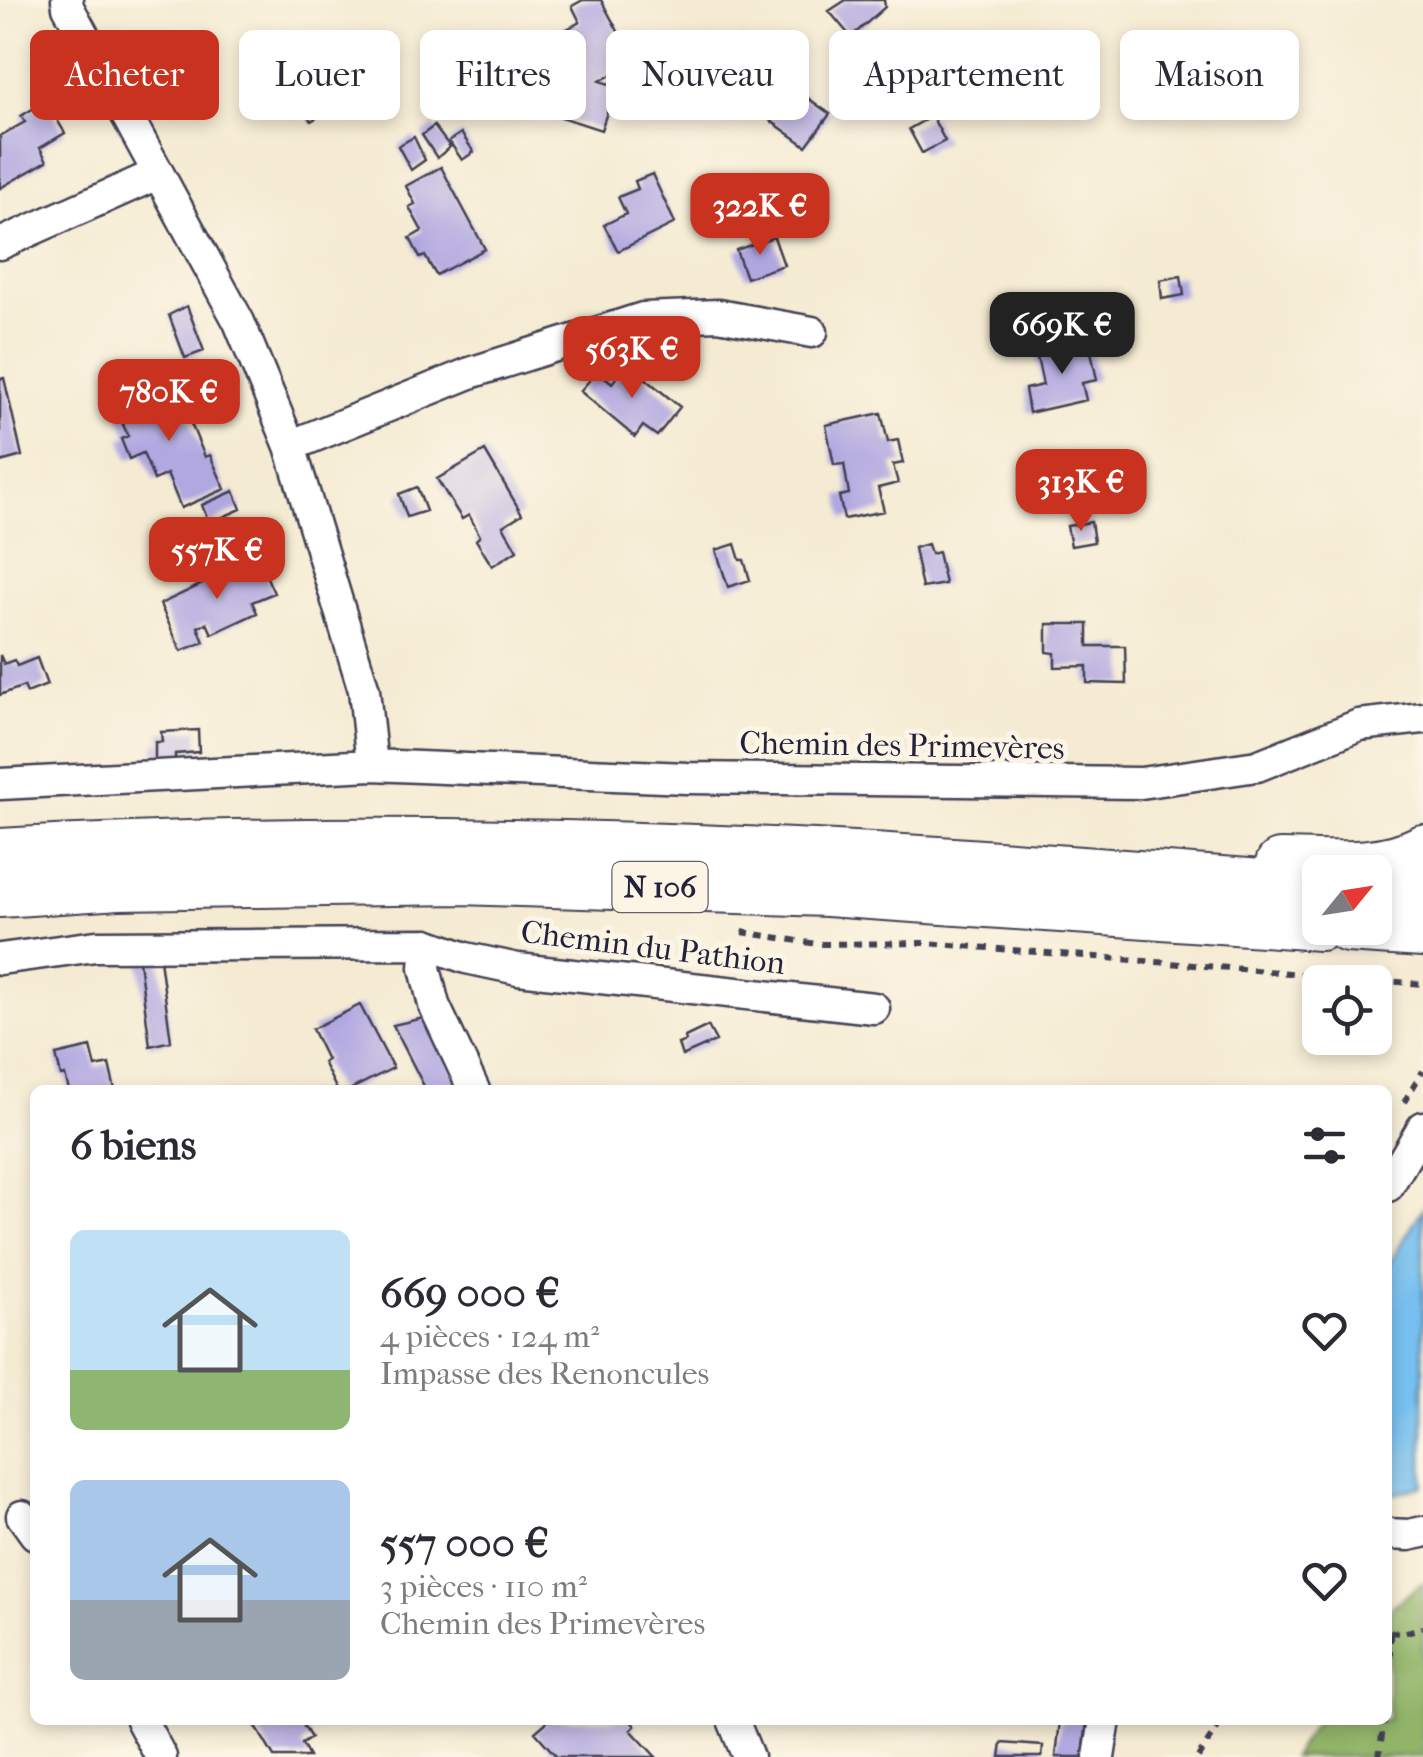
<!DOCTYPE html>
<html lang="fr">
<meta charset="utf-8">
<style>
body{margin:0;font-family:"IM FELL French Canon",serif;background:#f2f2f3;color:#2b2b33;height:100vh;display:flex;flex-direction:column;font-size:38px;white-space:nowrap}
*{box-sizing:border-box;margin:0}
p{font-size:32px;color:#7c7c81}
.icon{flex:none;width:55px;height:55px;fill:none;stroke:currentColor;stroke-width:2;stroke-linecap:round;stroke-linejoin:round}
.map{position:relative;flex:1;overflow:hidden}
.sheet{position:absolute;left:30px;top:1085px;width:1362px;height:640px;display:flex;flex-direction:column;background:#fff;border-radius:15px;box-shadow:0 5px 15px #0003}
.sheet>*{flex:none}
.banner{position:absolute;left:30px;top:30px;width:1365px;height:90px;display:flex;gap:20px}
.needle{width:65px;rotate:60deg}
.tools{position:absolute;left:1302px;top:855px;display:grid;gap:20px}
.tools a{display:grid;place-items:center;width:90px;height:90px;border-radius:15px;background:#fff;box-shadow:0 5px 15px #0003;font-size:50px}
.price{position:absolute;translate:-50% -85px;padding:0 22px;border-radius:20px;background:#c8321e;color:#fff;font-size:32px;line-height:65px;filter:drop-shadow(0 2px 5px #0008)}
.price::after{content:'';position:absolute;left:50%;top:60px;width:30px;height:22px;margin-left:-15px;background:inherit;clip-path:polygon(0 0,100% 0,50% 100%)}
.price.on{background:#222;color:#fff}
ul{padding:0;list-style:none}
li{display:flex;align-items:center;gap:30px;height:250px;padding:0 40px}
li span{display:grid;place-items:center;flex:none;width:280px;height:200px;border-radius:15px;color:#555}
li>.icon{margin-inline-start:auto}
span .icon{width:120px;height:120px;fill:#fffc;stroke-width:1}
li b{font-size:42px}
h2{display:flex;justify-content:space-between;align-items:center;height:120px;padding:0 40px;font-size:42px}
.pill{padding:0 35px;border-radius:15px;background:#fff;box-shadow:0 5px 15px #0003;font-size:35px;line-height:90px}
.pill.on{background:#c8321e;color:#fff}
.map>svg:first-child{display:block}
</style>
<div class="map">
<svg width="1423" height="1757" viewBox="0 0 1423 1757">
<rect width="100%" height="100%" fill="#fcf5e5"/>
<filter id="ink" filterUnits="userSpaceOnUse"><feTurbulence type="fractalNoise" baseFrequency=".01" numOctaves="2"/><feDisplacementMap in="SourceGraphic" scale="20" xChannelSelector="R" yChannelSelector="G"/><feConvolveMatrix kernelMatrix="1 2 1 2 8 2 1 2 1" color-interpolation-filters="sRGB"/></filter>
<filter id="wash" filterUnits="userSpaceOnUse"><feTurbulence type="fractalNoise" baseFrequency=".0048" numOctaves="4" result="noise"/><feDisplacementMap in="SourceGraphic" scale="40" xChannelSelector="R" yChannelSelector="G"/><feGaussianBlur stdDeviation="2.25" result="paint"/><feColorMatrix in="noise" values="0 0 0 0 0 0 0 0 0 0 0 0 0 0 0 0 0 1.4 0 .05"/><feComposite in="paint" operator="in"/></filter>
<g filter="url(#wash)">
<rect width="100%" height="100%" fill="#f5ebd3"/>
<!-- forest -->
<path fill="#91b468" stroke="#5a6b52" stroke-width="2.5" d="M1423,1582V1757H1292L1317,1720H1388V1614L1392,1607Z"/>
<!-- water -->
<path fill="#76bfef" stroke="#4c7095" stroke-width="2.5" d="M1423,1208V1486L1394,1494L1388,1492V1266Z"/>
<g id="blocks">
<!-- building -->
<path fill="#b1a7e1" d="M583,0H601L626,46L622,48L631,64L600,81L616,86L601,130L555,115L567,77L546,40L580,22L572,6Z
M846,0H884L885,7L851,37L829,11Z
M337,35L357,74L343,83L351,98L311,121L305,109L292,116L278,90L292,84L285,70L326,50L321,43Z
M741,38L786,71L780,78L830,114L806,146L757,111L753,116L709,83L702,91L683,78L667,100L652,78L676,65L683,70L707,39L729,54Z
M46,101L65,133L40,148L47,161L0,188V136L25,122L21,116Z
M932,116L945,141L922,153L909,129Z
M434,126L450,147L437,158L422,135Z
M461,133L474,152L462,160L449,141Z
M414,137L425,160L411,170L398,146Z
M441,167L485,249L436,275L425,256L420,258L410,238L422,231L409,207L415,204L406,186Z
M652,174L675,223L618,251L604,225L626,214L618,197L638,189L635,181Z
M752,182L761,200L746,206L739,189Z
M774,237L784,265L746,278L736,250Z
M1181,276L1184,295L1162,299L1160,280Z
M187,306L204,351L185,358L169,315Z
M1089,342L1097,380L1082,383L1086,400L1029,413L1025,389L1043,385L1036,352Z
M628,364L680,407L657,436L643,426L635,437L580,391L598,371L612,383Z
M4,378L22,456L0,462V379Z
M173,381L205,457L210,455L225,489L181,508L167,474L154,480L143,453L129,459L121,439L128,436L115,406Z
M881,413L888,442L898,440L903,463L893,465L898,483L878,488L884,511L844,519L839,496L849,494L844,464L834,465L826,425Z
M485,451L522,514L503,526L517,550L492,566L476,540L480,536L469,515L462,519L437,479Z
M417,487L426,511L407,517L399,494Z
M234,491L241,509L209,523L202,505Z
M1091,522L1094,542L1071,546L1067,526Z
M735,544L740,560H744L750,580L728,587L716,550Z
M928,544L931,554L938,552L945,584L922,588L914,548Z
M256,553L274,593L252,602L257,613L212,634L207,623L198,627L204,642L181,651L160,604L236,568L234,563Z
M1047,624H1088V646H1125L1126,684L1087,683V666L1055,667V653L1047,652Z
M0,655L4,664L14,660L17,666L37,658L47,685L27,693L24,686L0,695Z
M198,730L199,752L175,754V761L155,762V742H162L161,732Z
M160,959L171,1041L150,1046L139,961Z
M360,1005L393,1068L349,1090H337L323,1062L327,1060L312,1029Z
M428,1017L463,1090H426L393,1025Z
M708,1026L716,1041L682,1056L678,1044L686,1041L685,1037Z
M91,1047L96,1067L109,1064L115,1090H69L65,1075L61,1076L56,1055Z
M252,1720H300L311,1738L302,1744L309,1757H274Z
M549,1720H630L635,1726L631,1730L656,1757H557L535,1732Z
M1060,1720H1087L1083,1757H1056Z
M1002,1743L1043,1746L1042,1757H1000Z"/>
</g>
</g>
<g filter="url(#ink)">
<use href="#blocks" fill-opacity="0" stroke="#424052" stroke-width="2.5"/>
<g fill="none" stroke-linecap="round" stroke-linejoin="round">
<!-- minor casing -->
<g stroke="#424052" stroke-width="35">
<path id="minor" d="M67,0L68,7L239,322L290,446L364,690L372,765
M0,244L157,174
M290,446L470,373L643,318L718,315L812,332
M0,784L372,765L687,778L1141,783L1257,766L1359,725L1423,718
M427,944L425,968L434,1005L474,1090
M0,959L96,946L427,944L466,958L518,969L874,1008
M1388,1186L1423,1127
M22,1516L35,1534
M1388,1534L1409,1535L1423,1532
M141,1720L161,1757
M733,1720L748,1757
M1099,1757L1105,1720"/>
</g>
<!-- primary casing -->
<g stroke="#424052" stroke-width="52">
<path id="primary" d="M0,853C272,837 543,841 815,854C984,862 1152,877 1320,888
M1280,864C1329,864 1378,872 1423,849
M1375,892L1423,895
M0,893L119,885L460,880L827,892L1320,926
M1348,928L1423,933"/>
</g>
<!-- path -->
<path stroke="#424052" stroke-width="6" stroke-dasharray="8 8" stroke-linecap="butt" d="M742,932L817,944L927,943L1423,984
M1404,1102L1423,1071
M1390,1632L1402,1633L1423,1628
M1388,1690L1390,1667V1631
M1198,1757L1219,1725L1227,1720
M1379,1757L1384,1720"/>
<!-- minor -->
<use href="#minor" stroke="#fff" stroke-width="30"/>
<!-- primary -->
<use href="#primary" stroke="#fff" stroke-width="48"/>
</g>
</g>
<g text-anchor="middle" stroke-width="10" stroke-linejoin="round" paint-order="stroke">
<!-- shield labels -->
<rect fill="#fcf5e5" stroke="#63616e" stroke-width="2.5" x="612.5" y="862" width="95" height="50" rx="8"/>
<g font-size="30" font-weight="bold" fill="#22223b">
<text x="660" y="897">N 106</text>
</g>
<!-- street labels -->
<g font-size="32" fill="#22223b" stroke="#fcf5e5">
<text transform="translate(902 745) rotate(1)" y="11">Chemin des Primevères</text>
<text transform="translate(653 947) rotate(7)" y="11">Chemin du Pathion</text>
</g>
</g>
</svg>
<div class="tools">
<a><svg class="needle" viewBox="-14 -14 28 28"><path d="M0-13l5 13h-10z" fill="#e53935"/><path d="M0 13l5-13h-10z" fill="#7c7c81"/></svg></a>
<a><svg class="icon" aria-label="locate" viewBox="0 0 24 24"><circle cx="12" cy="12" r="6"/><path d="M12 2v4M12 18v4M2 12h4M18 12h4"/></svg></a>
</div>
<b class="price" style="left:760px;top:258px">322K €</b>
<b class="price on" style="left:1062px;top:377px">669K €</b>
<b class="price" style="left:632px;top:401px">563K €</b>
<b class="price" style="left:169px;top:444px">780K €</b>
<b class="price" style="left:1081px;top:534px">313K €</b>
<b class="price" style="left:217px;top:602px">557K €</b>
<div class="banner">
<a class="pill on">Acheter</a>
<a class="pill">Louer</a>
<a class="pill">Filtres</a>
<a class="pill">Nouveau</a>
<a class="pill">Appartement</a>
<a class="pill">Maison</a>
</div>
<section class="sheet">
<h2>6 biens<svg class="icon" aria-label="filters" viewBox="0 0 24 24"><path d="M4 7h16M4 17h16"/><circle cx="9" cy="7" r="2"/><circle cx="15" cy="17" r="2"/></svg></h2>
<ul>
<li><span style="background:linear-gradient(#bfe0f5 70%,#8fb573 0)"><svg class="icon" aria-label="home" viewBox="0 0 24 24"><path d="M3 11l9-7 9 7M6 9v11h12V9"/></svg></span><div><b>669 000 €</b><p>4 pièces · 124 m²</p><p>Impasse des Renoncules</p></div><svg class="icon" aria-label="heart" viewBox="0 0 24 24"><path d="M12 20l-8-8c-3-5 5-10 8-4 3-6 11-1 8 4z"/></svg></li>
<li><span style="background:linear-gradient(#a9c7e8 60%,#9aa5b1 0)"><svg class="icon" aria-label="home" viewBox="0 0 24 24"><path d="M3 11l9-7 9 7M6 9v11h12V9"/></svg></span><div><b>557 000 €</b><p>3 pièces · 110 m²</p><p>Chemin des Primevères</p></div><svg class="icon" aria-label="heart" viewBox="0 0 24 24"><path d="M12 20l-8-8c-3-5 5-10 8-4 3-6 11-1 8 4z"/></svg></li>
</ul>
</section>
</div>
